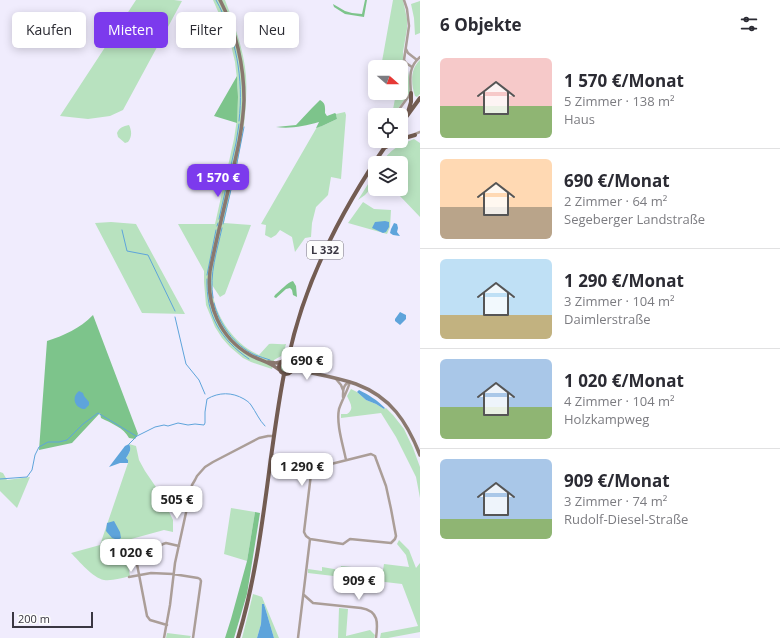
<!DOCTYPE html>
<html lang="de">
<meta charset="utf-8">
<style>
body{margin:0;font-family:"Open Sans",sans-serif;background:#f7f7f7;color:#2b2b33;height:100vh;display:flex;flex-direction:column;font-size:15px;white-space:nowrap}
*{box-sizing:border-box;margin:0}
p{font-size:13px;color:#7c7c81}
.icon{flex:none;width:22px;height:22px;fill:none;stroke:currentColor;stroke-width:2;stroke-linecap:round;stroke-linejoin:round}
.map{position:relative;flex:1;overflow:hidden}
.sheet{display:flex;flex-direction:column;background:#fff;width:360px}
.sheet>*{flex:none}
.top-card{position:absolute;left:12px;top:12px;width:348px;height:36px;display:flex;gap:8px}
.needle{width:26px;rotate:110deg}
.buttons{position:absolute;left:368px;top:60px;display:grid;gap:8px}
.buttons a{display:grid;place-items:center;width:40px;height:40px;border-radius:6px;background:#fff;box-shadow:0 2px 10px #0003;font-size:20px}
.scale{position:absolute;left:12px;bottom:10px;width:81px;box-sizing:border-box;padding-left:4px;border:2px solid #3a3742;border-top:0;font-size:11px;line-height:14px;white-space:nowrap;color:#3a3742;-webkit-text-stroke:3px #fcfcfc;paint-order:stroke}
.price{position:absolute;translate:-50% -34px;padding:0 9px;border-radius:8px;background:#fff;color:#222;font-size:13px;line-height:26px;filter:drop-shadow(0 1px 2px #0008)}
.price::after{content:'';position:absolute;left:50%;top:24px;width:12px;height:9px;margin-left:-6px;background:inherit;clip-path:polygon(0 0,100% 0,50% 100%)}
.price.active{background:#7c3aed;color:#fff}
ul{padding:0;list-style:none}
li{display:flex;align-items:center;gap:12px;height:100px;padding:0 20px}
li+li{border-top:1px solid #e1e1e2}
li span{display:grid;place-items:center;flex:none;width:112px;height:80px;border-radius:6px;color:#555}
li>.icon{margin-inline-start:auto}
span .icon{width:48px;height:48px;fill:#fffc;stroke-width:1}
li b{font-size:17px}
h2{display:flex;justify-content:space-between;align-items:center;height:48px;padding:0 20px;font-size:17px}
.chip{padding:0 14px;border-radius:6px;background:#fff;box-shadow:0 2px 10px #0003;font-size:14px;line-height:36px}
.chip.active{background:#7c3aed;color:#fff}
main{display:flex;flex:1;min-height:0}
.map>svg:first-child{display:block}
</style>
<main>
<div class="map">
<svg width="420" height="638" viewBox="0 0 420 638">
<rect width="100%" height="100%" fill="#f0ecfd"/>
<!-- green -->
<path fill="#b8e2bf" d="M136,0H174L182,1L123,110L110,116L88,119L60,116Z
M213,0H225C234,24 244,50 246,76C249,126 234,175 224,223L251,225L225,294L220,297L212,285C212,309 228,335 248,349C251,351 255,353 259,355L269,344C275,343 280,345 286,344L283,355L274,360L272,369L251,362L243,358L230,347L222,338L215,327L206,305L204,282V271L178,224H215L234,139L237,119L238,88L235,62L231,45L220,16Z
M393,0H403L407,19V29L403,52L404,60L408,71L410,83V93L406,98L393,115H392L396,93H401V67H381Z
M420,1V33L415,35L414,18L411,4Z
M420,60V94L417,97L415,96C411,84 410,69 420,60Z
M345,112L346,115L341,179L331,177L328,195L316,207L312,223L311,237L305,238L295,252L292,237L280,230L276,235L271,238L265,235L266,225L261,224L317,127L322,126L337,119L336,114Z
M129,125C132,131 132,137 128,142L125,143L118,137L117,133C119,128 123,126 129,125Z
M414,139L420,143V217L399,195V189H401V163L396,162L381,163C391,149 399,145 414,139Z
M375,173V184L365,195L358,200Z
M363,202L374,209L391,210L390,227L387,234L348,223Z
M111,222L136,224L185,314L142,313L95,223Z
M280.5 367a5.5 5.5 0 1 1 11 0a5.5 5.5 0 1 1-11 0Z
M351,389L357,392L366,400L376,404L384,409L386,408L393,415L404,429L413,448L420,467V498L416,477L396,437L381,413L341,418V414H347C355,409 350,403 347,396Z
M129,444L136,446L139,460L145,471L160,493L173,520V532L164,530L124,541L130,576C122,578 112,581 104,580C93,578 79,561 71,553L100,545L128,463V460L126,458C129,454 132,450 129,444Z
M0,472L3,473L7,480L30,477L17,508L0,491Z
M231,508L255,512L247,561L224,554Z
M399,540L409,550L416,568L420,563V632L388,638H380L381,633L418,626L402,584L308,573V569L322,571V567L340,570L341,566L383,570L384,564L409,567L406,555L397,544Z
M253,594L262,597L279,638H274L264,604L262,605L261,624L257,638H242Z
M339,608L348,609L346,636L370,630L375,635L374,638H338Z
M167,633L191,636L190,638H166Z"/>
<!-- forest -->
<path fill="#7dc48b" d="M365,0H367L364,17L345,14L334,7L333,4L345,11L352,13L362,14Z
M237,76L238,97L237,123L214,116Z
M320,100C326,103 325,108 325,113L327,116L335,113L336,114L337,119L322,126L316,128L319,122C304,126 291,129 276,127L296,125L312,108Z
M293,281L296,286L297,297L293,295L292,290L290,288L286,289L276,298L274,297L275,295C280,291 288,282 293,281Z
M93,315L138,434L135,439L129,438C124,428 111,423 101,418L100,413L72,443L39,450L47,341C65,335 79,329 93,315Z
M255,512L260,513L247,594L234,638H225L231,619L247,561Z"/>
<!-- water -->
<path fill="#5ea4db" d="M385,221L389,222V227L386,232L383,233L372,228L375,222Z
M394,223L397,224L398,228L397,232L400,236L393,235L390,233L391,229Z
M400,312L406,315V319L400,325L395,321V319Z
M359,390C369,395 377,400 385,408L384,409L376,404L366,400L357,392Z
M79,391L83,393L84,396L89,402V405L85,409C76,409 70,398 79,391Z
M129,444C132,450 129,453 126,458L128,460V463H120L109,467L125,446Z
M114,521L120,532L121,538L118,540L112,538L106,531L107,523Z
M262,604H264L274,638H257L261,624Z"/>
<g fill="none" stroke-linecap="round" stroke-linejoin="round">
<!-- stream -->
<path stroke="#5ea4db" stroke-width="1" d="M216,0C236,36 244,79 239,121
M219,219L236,143L239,124
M223,224L236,168L244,127
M217,226L218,223
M122,230L127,251L148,255L175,311
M207,275L216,230
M207,279C206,315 220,339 249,359
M213,298C209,274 217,251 222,228
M214,303C219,324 234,345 255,355C260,357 265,358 270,360
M175,317L186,364L199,380L205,394
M129,444L137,436L155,427L164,425L168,426L178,423L188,425L195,424L204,425L205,423V412L207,399C219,392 232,392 244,399C247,401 249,402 251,405C256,412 259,420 265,426
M0,479L27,477L32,470L35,455L39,447L48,442H59L67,440L83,424L98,413L136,436"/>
<!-- minor -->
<path stroke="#ab9e98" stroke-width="2.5" d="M404,0L407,9L409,26L404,60L406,63L412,67
M406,49L408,53L417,60
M395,115L411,93C410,79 408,67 420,57
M415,134L420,132
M336,379L341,385L343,390
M343,397C343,390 343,384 350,382
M371,454L375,456L376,459L386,486L391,509L396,536L395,539L391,543L350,539L343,544L310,539L306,536L304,532L311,474L312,471L315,468Z
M346,460C343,445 336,424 339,409C342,400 347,392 350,382
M129,577L151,573L173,574L198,578L200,579L201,581L193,638
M304,595L313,603L361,608C379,611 378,623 376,638
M167,625L150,620L147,616L136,559L137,556L154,550L163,544L166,543L179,546
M164,638L170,605L175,563L189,499L192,485L195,480L197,476L205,467L213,462L259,438L268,436H273
M298,638L310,539"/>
<!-- secondary -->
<path stroke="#8a786f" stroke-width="3.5" d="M220,0C236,31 244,65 244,100C243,127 237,153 231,178C224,209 216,240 210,271C206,305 220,338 250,355C259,360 270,362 278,369
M268,362L276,363L280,362
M293,369C314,374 336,377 356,384C391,397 407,422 420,455"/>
<!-- primary -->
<path stroke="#735c52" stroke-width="4" d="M408,112L411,102V93
M401,124L420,98
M401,139L415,135
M386,147L397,141
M279 367a7 7 0 1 1 14 0a7 7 0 1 1-14 0Z
M288,360C304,281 343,207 389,141
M238,638C264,552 267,462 284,374"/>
</g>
<g text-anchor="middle" stroke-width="3" stroke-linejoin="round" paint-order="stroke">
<!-- shield labels -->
<rect fill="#fcfcfc" stroke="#74727a" stroke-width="1" x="307" y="241" width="36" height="18" rx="3"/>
<g font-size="11" font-weight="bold" fill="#3a3742">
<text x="325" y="254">L 332</text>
</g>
</g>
</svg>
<div class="buttons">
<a><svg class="needle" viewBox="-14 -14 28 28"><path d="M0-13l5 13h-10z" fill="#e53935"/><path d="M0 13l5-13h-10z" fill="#7c7c81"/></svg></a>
<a><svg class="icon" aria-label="locate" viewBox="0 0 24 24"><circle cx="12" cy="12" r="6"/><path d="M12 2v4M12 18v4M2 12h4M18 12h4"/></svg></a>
<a><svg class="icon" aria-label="layers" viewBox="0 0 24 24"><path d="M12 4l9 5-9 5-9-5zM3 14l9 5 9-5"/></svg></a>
</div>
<div class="scale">200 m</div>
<b class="price active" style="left:218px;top:198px">1 570 €</b>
<b class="price" style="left:307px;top:381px">690 €</b>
<b class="price" style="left:302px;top:487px">1 290 €</b>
<b class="price" style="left:177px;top:520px">505 €</b>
<b class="price" style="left:131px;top:573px">1 020 €</b>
<b class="price" style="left:359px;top:601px">909 €</b>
<div class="top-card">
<a class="chip">Kaufen</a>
<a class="chip active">Mieten</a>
<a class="chip">Filter</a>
<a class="chip">Neu</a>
</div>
</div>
<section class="sheet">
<h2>6 Objekte<svg class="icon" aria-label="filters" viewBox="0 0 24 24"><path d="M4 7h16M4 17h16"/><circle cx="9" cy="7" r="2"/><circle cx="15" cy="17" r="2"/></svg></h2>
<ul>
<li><span style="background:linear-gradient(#f6c9c9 60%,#8fb573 0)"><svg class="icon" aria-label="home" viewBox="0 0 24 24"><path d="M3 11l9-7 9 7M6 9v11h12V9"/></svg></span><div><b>1 570 €/Monat</b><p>5 Zimmer · 138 m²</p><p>Haus</p></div></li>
<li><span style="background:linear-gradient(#ffd9b3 60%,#b9a48a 0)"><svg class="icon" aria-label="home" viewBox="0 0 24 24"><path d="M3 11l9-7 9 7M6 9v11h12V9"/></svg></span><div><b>690 €/Monat</b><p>2 Zimmer · 64 m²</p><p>Segeberger Landstraße</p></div></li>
<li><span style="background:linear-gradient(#bfe0f5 70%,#c2b280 0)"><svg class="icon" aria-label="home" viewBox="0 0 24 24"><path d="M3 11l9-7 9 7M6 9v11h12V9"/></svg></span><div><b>1 290 €/Monat</b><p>3 Zimmer · 104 m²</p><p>Daimlerstraße</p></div></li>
<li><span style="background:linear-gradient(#a9c7e8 60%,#8fb573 0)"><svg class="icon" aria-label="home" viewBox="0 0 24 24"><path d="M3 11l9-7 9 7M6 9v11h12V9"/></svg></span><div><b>1 020 €/Monat</b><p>4 Zimmer · 104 m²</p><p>Holzkampweg</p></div></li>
<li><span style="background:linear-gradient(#a9c7e8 75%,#8fb573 0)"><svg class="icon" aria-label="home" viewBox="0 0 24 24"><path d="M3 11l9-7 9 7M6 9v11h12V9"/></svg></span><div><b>909 €/Monat</b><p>3 Zimmer · 74 m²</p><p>Rudolf-Diesel-Straße</p></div></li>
</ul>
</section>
</main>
